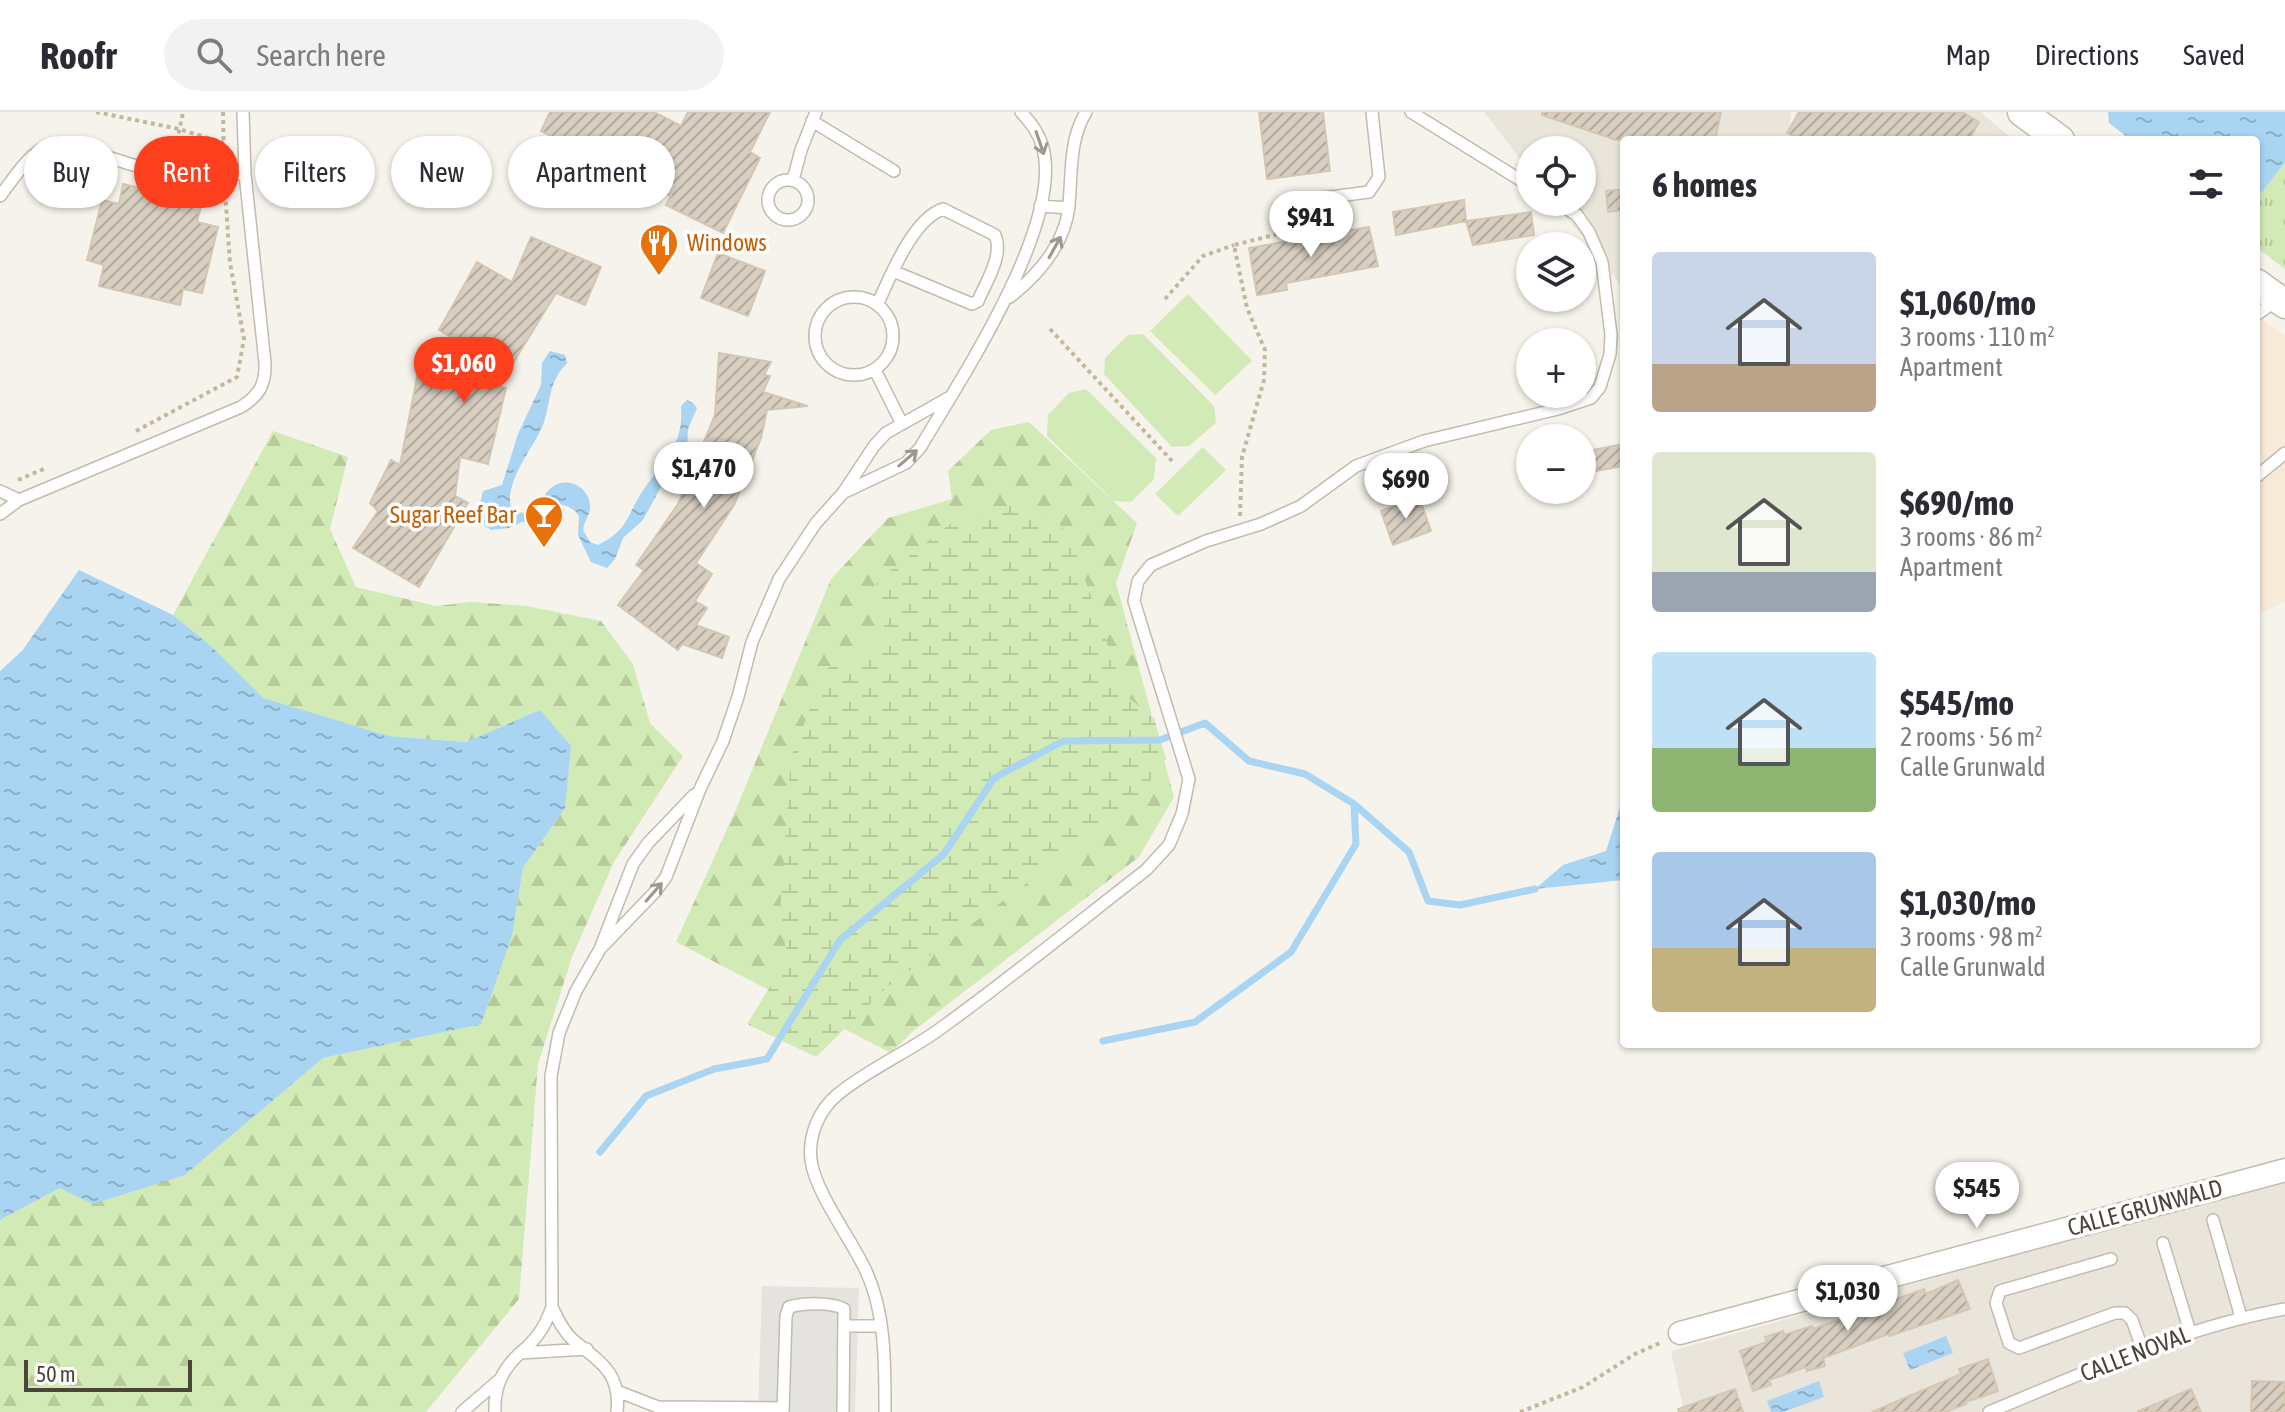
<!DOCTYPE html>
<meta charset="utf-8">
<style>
body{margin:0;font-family:"Asap Condensed",sans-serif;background:#f2f2f3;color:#2b2b33;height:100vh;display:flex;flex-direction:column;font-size:30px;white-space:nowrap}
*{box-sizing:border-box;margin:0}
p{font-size:26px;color:#7c7c81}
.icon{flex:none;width:44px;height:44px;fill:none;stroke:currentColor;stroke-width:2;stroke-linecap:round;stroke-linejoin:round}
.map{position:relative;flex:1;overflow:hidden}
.details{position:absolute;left:1620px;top:24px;width:640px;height:912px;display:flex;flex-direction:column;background:#fff;border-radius:8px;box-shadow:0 2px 6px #0004}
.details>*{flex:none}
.guide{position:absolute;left:24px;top:24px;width:760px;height:72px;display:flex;gap:16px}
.buttons{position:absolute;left:1516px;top:24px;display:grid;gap:16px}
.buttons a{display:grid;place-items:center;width:80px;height:80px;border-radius:50%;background:#fff;box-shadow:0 2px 6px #0004;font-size:40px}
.scale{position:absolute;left:24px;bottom:20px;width:168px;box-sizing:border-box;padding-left:8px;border:4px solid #4b4439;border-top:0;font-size:22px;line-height:28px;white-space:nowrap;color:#4b4439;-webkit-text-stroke:6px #fff;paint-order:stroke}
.price{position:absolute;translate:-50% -68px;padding:0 18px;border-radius:28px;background:#fff;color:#222;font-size:26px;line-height:52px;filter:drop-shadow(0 2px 4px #0008)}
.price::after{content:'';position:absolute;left:50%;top:48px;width:24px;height:18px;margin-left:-12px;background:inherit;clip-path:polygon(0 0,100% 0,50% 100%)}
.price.active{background:#fc3f1d;color:#fff}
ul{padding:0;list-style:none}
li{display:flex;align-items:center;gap:24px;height:200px;padding:0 32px}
li span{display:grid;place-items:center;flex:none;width:224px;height:160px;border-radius:8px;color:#555}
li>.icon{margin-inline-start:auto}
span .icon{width:96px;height:96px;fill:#fffc;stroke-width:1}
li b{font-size:34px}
h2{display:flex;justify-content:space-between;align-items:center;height:96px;padding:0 32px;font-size:34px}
.chip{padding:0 28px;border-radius:36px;background:#fff;box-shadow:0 2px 6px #0004;font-size:28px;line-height:72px}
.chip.active{background:#fc3f1d;color:#fff}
header{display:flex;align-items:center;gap:48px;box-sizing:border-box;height:112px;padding:0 40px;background:#fff;border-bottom:2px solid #e1e1e2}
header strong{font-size:38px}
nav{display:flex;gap:44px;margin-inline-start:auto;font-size:28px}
.search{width:560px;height:72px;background:#f2f2f3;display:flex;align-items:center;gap:20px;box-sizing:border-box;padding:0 28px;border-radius:44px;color:#7c7c81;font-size:30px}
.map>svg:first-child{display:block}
</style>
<header>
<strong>Roofr</strong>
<div class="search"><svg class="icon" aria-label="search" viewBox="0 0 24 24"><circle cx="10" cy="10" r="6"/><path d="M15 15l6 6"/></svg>Search here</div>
<nav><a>Map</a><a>Directions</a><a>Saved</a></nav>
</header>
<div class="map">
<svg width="2285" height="1300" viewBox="0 0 2285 1300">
<defs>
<pattern id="grass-tufts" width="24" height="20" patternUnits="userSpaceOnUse" patternTransform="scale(2)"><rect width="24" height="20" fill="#d2eab5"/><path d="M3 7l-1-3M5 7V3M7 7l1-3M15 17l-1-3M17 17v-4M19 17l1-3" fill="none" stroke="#b6ca9c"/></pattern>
<pattern id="forest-firs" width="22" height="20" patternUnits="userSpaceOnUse" patternTransform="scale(2)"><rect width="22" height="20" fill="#d2eab5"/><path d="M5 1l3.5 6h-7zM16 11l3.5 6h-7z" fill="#b6ca9c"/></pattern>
<pattern id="wetland-marsh" width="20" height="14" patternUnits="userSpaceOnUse" patternTransform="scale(2)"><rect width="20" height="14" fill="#d2eab5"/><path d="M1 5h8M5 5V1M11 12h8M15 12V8" fill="none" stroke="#b6ca9c"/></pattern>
<pattern id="water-ripples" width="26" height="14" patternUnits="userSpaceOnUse" patternTransform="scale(2)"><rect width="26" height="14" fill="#a9d4f2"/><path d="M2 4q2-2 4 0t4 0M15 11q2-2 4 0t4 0" fill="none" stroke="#8caec5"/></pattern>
<pattern id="building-hatch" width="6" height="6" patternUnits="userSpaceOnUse" patternTransform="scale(2)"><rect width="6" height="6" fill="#d8cfc1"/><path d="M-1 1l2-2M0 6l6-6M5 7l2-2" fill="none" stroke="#b1aa9e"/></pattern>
</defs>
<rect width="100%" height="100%" fill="#f6f3ec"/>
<!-- residential -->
<path fill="#eae5da" d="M1484,0H1791L1788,28H1624V177L1554,90H1582V38H1530V60Z
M1931,0H1980L2014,28H1913Z
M2285,1068V1300H1684L1671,1239Z"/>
<!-- commercial -->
<path fill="#f7ead8" d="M2256,203L2285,224V490L2256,503Z"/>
<!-- grass -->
<path fill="url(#grass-tufts)" d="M2285,50V157L2256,135V88Z"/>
<!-- forest -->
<path fill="url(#forest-firs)" d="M1029,310L1137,411L1116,471L1174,685L1139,745L912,920L891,941L676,830L737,695L831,467L888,406L952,387L948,359L991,318Z
M273,319L348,345L330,417L356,475L436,494L471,490L526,494L601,509L633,552L650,611L683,644L614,750L572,845L538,952L519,1187L426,1300H0V1108L60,1076L185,1063L323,946L480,912L512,824L523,756L565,696L540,598L466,630L389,624L262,586L211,534L173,503Z"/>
<!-- wetland -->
<path fill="url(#wetland-marsh)" d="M1016,392L1056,408L1070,424L1125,583L1154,606L1166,647L1132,693L886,876L816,945L747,912L789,844L779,815L791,645L826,557L875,535L886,510L876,470L954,409Z"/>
<!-- garden -->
<path fill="#d2eab5" d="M1188,182L1252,249L1215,283L1150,219Z
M1143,222L1214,294L1216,311L1189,334L1172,335L1104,262L1105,246L1128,223Z
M1086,277L1156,346L1154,367L1131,390L1114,389L1047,324L1048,303L1069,281Z
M1203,335L1226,358L1178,404L1155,382Z"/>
<!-- parking -->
<path fill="#e5e3e0" d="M762,1174L859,1176L855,1300H758Z"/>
<!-- water -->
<path fill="url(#water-ripples)" d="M2108,0H2285V50L2256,88V28H2131L2109,11Z
M550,239L565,243L567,251C547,272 552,288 543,313C533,337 502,372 512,398L523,401L536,398C540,390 544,382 551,376C565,364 588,373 590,393C591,401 584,410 583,418L590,430L598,433C630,417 626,403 644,377C664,348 684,334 681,294L687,288L693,291L697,296L688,317L687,340L668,362L643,408L623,426L615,447L607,456L591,450L578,423L579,404C572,393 558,391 546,393L532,409L522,410L509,416L491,418L484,413L478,400L483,379L502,373L518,322L541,273L542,251Z
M79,458L173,503L211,534L263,586L389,624L466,630L540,598L571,634L565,696L523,756L512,824L481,912L323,946L185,1063L93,1092L60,1076L0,1108V559L22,539Z
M1620,695H1624V768L1535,777L1563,753L1606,739Z
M1946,1224L1953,1241L1910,1258L1903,1241Z
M1819,1269L1824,1285L1783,1300H1771L1767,1289Z"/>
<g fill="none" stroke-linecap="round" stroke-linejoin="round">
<!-- stream -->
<path stroke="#a9d4f2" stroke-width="7" d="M1103,929L1195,910L1291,840L1356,732L1354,692
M600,1040L646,984L714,957L767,947L840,828L944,742L994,666L1063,629L1160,628L1205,611L1249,649L1305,662L1354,692L1409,740L1428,789L1460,793L1535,777"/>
</g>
<!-- building -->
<path fill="url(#building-hatch)" stroke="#d3c7b4" stroke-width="2" d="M550,0H654L681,14L688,0H770L750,40L760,46L723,121L666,93L671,84L541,19Z
M1259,0H1323L1330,59L1267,67Z
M1542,0H1721L1715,28H1616L1542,3Z
M1799,0H1962L1979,10L1969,28H1800L1787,21Z
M123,72L202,91L197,110L218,115L202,181L183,177L180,193L99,174L104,153L87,148L102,88L119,92Z
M1624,77V98L1608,100L1606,79Z
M1464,88L1466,109L1396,123L1393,100Z
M1531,100L1534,123L1473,133L1466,109Z
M1369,115L1378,154L1286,171L1287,178L1257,183L1249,136Z
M531,125L601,155L585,193L556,181L499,274L506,276L488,352L460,345L455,384L468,391L419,475L353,436L378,399L370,391L391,348L400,353L419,255L451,262L464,233L439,218L477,150L512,170Z
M718,141L765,159L748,204L701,186Z
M719,241L771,250L764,263L770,264L763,280L808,294L767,298L761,326L734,393L696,451L712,462L695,489L707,496L696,513L729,525L722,546L682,532L678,538L618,493L644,458L636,453L678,392L715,303Z
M1624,332V354L1590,360L1587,339Z
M1419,385L1431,419L1393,433L1381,399Z
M1958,1168L1970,1197L1889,1224L1888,1222L1823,1246L1825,1254L1807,1259L1806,1255L1769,1268L1771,1273L1753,1279L1740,1239L1767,1230L1765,1225L1783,1219L1784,1223L1812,1214L1813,1217L1924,1177L1926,1182Z
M1988,1247L1998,1279L1966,1290V1292L1946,1300H1872L1961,1262L1959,1257Z
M2252,1269L2285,1270V1300H2251Z
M1735,1277L1743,1300H1679L1678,1297Z
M2191,1277L2201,1300H2137Z"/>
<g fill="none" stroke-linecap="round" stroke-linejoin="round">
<!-- service casing -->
<g stroke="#c2bbae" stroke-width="14">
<path id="service" d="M1411,0L1530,74
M812,9L894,59
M768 88a20 20 0 1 1 40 0a20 20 0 1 1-40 0Z
M793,68L801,38L816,0
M0,84C17,63 33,31 63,31L133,53L165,60L245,62
M1284,91L1369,80L1379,65L1372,0
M1040,94L1069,96
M815 224a39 39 0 1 1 78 0a39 39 0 1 1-78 0Z
M1010,185C1039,162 1066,132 1069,92C1072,61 1069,28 1086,0
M878,191C891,163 913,107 943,97L995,123C1004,143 986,170 978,189L972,192L893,159
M2256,203L2277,188
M875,258L901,310
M2256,365L2285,341
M0,379L19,388
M847,379L906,351L920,336C960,268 1063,114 1043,36C1039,21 1031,11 1021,0
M0,402L19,388L241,295C259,284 266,272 265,251L245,62L243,0
M600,837L654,781L666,765L700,677L723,629L738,585L752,530L779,467L816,411L843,381L874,334L886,321L950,285
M2213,1108L2241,1205
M2163,1131L2190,1220
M2111,1147L2000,1179L1996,1191L2009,1231L2019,1236L2115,1201H2125L2132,1208L2142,1236
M552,1195C558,1207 563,1219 573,1228C600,1250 621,1260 617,1300
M846,1214H880
M520,1241C536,1228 545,1215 552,1195L551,964L559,921L576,879L600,837L633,752L648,731L694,683
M617,1279L658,1295L783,1296
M462,1300L498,1269
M495,1300C494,1275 502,1258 520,1241L587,1237
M783,1300L786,1204L789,1195C804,1191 831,1190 844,1197L843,1300
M885,1300C885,1253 886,1200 865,1157C851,1127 815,1080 811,1048C808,1024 819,998 837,983C868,957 911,939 944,914C1013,864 1079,810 1146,758L1169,733L1182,702L1189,667L1134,489L1138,469L1151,453L1206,429L1261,412L1301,394L1356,354L1424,329L1558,297L1591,286L1600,275L1610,242L1611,223L1602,150L1589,120L1577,103L1556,90
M1989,1300C2086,1260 2181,1216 2285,1197"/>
</g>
<!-- minor casing -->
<g stroke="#c2bbae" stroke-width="25">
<path id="minor" d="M1680,1221L2285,1058"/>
</g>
<!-- tertiary casing -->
<g stroke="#c2bbae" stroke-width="31">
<path id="tertiary" d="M2022,0L2060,28
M2256,171L2285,192"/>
</g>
<!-- path -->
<path stroke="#c4b79f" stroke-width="4" stroke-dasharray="4 4" stroke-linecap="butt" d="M96,0L179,17L224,31
M223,0L224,46
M174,45L183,0
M1165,187L1203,144L1234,133
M1050,217L1172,349
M136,319L237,265L244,227L230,151L225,78
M18,368L46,356
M1240,404L1242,345L1264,268L1265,238L1247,196L1234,133L1282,121L1283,106
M1520,1300L1583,1275L1635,1242L1660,1231"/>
<!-- service -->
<use href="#service" stroke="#fff" stroke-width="11"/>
<!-- minor -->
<use href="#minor" stroke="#fff" stroke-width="22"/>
<!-- tertiary -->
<use href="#tertiary" stroke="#fff" stroke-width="28"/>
</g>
<!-- one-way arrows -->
<defs><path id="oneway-shaft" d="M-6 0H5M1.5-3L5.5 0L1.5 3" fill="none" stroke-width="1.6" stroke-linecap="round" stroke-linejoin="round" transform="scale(2)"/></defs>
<g stroke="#9c9892">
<use href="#oneway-shaft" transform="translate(1040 31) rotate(71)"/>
<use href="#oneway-shaft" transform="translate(1055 135) rotate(-61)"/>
<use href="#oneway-shaft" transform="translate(908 346) rotate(-41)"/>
<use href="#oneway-shaft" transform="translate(654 780) rotate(-49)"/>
</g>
<!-- icons -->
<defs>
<g id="restaurant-pin" transform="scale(2)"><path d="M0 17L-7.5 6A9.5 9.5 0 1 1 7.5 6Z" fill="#e8710a" stroke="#fff"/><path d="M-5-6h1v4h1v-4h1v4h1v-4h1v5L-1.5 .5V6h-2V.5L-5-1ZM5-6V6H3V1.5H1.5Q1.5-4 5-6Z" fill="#fff"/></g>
<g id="bar-pin" transform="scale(2)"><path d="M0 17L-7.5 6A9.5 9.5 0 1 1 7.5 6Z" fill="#e8710a" stroke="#fff"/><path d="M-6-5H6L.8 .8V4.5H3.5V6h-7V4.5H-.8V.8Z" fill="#fff"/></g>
</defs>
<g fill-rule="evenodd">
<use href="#restaurant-pin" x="659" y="131"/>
<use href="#bar-pin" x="544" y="403"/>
</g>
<g text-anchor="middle" stroke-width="7" stroke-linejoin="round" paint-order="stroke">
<!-- food labels -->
<g font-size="24" fill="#c56008" stroke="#fff" text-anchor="start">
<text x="687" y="139">Windows</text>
<text x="516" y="411" text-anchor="end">Sugar Reef Bar</text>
</g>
<!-- street labels -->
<g font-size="24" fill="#4b4439" stroke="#fff">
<text transform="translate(2145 1096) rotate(-15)" y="8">CALLE GRUNWALD</text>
<text transform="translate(2135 1242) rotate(-21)" y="8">CALLE NOVAL</text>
</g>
</g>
</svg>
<div class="buttons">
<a><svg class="icon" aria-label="locate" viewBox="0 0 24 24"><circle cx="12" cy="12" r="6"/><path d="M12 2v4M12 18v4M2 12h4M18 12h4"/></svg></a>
<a><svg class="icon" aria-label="layers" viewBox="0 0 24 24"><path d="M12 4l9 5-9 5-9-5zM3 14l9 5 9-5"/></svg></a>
<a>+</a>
<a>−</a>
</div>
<div class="scale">50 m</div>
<b class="price" style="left:1311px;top:147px">$941</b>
<b class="price active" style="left:464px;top:293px">$1,060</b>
<b class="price" style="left:704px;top:398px">$1,470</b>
<b class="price" style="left:1406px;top:409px">$690</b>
<b class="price" style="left:1977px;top:1118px">$545</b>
<b class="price" style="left:1848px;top:1221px">$1,030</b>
<div class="guide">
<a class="chip">Buy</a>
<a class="chip active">Rent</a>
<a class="chip">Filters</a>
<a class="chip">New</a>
<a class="chip">Apartment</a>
</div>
<section class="details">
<h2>6 homes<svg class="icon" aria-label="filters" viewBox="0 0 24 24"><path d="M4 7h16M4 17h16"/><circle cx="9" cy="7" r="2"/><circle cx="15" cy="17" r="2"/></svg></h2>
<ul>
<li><span style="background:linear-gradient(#c9d6e8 70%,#b9a48a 0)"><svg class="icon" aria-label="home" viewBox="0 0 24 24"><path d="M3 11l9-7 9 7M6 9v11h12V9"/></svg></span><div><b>$1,060/mo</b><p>3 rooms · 110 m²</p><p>Apartment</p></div></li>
<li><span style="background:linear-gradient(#dfe7d0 75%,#9aa5b1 0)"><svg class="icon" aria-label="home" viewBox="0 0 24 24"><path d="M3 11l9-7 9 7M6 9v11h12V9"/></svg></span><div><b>$690/mo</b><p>3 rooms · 86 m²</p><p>Apartment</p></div></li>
<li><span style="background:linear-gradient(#bfe0f5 60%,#8fb573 0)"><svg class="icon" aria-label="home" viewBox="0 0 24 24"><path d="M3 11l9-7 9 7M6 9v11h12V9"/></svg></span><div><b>$545/mo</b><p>2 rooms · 56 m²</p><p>Calle Grunwald</p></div></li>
<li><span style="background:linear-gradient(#a9c7e8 60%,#c2b280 0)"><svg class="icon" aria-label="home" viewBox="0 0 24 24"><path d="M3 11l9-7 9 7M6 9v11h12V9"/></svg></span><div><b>$1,030/mo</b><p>3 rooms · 98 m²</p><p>Calle Grunwald</p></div></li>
</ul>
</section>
</div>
